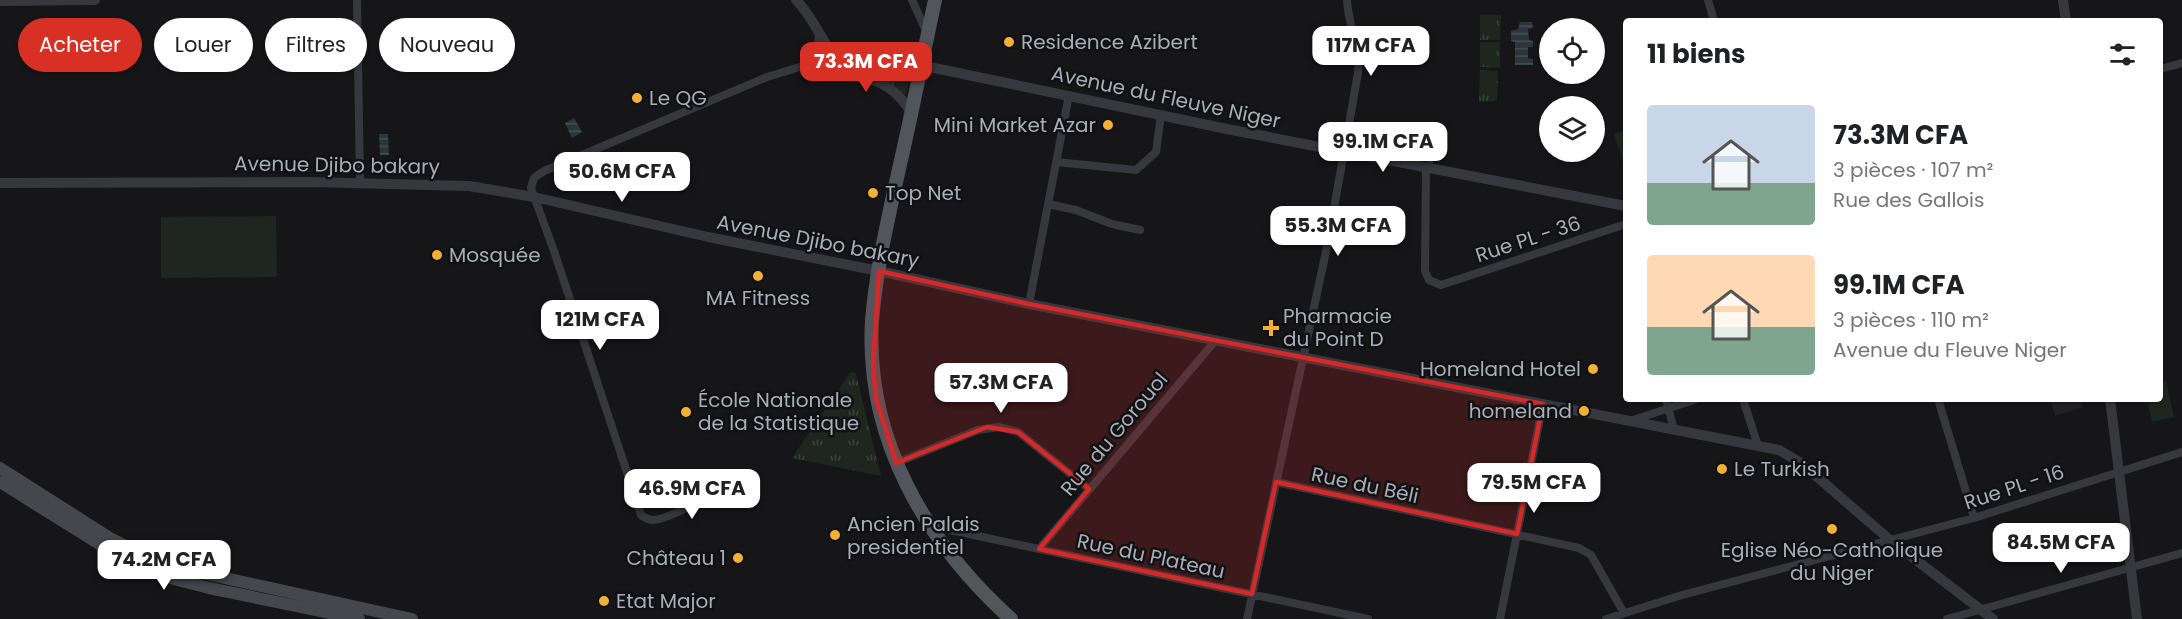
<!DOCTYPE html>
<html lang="fr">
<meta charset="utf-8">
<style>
body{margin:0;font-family:Poppins,sans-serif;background:#f6f6f6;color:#202124;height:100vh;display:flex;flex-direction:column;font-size:22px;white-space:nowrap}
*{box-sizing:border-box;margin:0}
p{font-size:20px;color:#757577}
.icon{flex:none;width:33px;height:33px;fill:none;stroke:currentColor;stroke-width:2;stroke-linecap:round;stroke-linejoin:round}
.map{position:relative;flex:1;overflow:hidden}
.side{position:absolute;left:1623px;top:18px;width:540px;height:384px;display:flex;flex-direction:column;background:#fff;border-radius:6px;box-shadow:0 2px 4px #0004}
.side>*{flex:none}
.guide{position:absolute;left:18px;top:18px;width:570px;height:54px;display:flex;gap:12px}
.controls{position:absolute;left:1539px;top:18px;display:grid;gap:12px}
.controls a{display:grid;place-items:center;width:66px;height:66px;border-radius:50%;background:#fff;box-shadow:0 2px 4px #0004;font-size:30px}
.price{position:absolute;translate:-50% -51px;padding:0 14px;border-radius:12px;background:#fff;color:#222;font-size:20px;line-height:39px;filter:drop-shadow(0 2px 3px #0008)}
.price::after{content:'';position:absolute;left:50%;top:36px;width:18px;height:14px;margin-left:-9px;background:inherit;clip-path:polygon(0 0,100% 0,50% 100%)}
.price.active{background:#d93025;color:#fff}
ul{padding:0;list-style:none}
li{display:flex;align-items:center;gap:18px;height:150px;padding:0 24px}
li span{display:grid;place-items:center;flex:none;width:168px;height:120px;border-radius:6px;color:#555}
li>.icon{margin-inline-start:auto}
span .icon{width:72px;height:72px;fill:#fffc;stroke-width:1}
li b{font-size:26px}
h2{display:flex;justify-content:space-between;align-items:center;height:72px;padding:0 24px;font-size:26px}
.chip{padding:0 21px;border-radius:27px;background:#fff;box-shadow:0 2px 4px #0004;font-size:21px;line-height:54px}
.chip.active{background:#d93025;color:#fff}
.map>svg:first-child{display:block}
</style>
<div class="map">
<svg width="2182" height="619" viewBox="0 0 2182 619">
<defs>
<pattern id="grass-tufts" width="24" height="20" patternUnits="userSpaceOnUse" patternTransform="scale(1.5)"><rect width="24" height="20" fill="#1e261f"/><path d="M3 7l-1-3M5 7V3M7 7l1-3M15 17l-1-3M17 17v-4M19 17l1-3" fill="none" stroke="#3c433d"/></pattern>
<pattern id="water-rules" width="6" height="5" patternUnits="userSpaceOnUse" patternTransform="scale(1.5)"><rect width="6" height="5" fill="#2c353c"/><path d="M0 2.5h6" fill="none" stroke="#485056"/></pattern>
</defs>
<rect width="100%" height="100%" fill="#161618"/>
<!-- built -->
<path fill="#222225" d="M2050,399H2080L2083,407L2055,416Z"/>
<!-- grass -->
<path fill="url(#grass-tufts)" d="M1480,15H1501L1500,40H1480Z
M1480,42H1500V68L1480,67Z
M851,68L911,73L906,95L850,71Z
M1480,70L1498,71L1497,101L1479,102Z
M1626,130V171L1614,134Z
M853,372L856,374L881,476L792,458L850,373Z"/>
<!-- garden -->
<path fill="#1e261f" d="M276,216L277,277L161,278V217Z
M2166,381L2174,417L2152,422L2147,399H2160V382Z
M641,482L681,488V493L692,501L660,507L649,506Z"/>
<!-- water -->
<path fill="url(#water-rules)" d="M1520,22H1532L1533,28L1528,29L1529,40L1533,41V47H1528V58L1533,59V65H1515V42L1511,41V31L1518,29Z
M574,118L582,132L572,138L565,123Z
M379,134H388L389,155H380Z"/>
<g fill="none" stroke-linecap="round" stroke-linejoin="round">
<!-- pedestrian -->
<path stroke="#37383d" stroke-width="6" d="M1429,168L1436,126"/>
<!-- minor -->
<path stroke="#37383d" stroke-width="8" d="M357,0L360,183
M912,0L927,33
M1708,0L1714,21
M803,66C811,56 819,48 819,34
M2160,69L2182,63
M1056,162L1136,170L1156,152L1161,115
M1426,167L1425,271L1429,280L1441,285L1626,224
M1048,204L1076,210L1112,224L1140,230
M1029,304L1069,95
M1666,399L1674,430
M1743,399L1758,446
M1938,399L1974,518
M1630,421L1697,399
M896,463L978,430L999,427L1018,432L1089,489
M1276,482L1579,548L1591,555L1624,613
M727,487C712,495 668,520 653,520C648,520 645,518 641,515L554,251L531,188L534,178L544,171L767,77L803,66L841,63
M931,526L1368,619
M1039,549L1215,341
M1247,619L1328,242L1358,73C1361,48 1348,25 1347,0
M1500,619L1543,404
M1606,619L1682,595L1974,518L2182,452
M1947,619L2182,553"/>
<!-- tertiary -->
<path stroke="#37383d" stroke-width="10" d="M796,0C817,21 825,52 848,71C854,77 861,77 869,79C889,84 901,97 912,113
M2063,0L2066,21
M0,1L95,0
M841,63L920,65L1227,129L1626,206
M0,183L308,182L469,186L534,197L708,237L879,271L1029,304L1779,450L1801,463L1890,540L1993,619
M2110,399L2137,619"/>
<!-- secondary -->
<path stroke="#45474d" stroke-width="12" d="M0,468L110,538L142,554L179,568L412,619
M0,482L104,547L149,570L174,579L209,588L359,619"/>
<!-- primary -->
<path stroke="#53555c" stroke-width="14" d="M935,0C923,56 912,113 899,169C888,219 876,270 872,321C865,439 926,542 1011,619"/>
</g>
<!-- marked area -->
<path fill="#d62828" fill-opacity="0.2" stroke="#d62828" stroke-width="4.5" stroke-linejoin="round" d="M879,271L1029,304L1543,404L1517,534L1276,482L1252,594L1039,549L1089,489L1018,432L987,427L896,463L876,399L873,366Z"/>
<!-- markers -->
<g fill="#f2b134" stroke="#111113" stroke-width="2">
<circle cx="1009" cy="42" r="6"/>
<circle cx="637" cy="98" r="6"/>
<circle cx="1108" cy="125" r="6"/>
<circle cx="873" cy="193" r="6"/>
<circle cx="437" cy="255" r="6"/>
<circle cx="758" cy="276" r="6"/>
<path d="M1268 319h6v6h6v6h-6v6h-6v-6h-6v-6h6z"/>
<circle cx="1593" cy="369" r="6"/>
<circle cx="1584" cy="411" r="6"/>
<circle cx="686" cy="412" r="6"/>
<circle cx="1722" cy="469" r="6"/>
<circle cx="1832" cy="529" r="6"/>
<circle cx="835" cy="535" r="6"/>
<circle cx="738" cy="558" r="6"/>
<circle cx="604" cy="601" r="6"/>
</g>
<g text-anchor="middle" stroke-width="5" stroke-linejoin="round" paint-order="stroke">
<!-- poi labels -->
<g font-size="20" fill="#a8adb8" stroke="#111113" text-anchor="start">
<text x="1021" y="49">Residence Azibert</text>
<text x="649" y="105">Le QG</text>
<text x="1096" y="132" text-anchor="end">Mini Market Azar</text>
<text x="885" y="200">Top Net</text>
<text x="449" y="262">Mosquée</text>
<text x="758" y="305" text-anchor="middle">MA Fitness</text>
<text x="1283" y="323">Pharmacie<tspan x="1283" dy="23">du Point D</tspan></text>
<text x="1581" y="376" text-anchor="end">Homeland Hotel</text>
<text x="698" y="407">École Nationale<tspan x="698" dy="23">de la Statistique</tspan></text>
<text x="1572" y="418" text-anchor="end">homeland</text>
<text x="1734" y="476">Le Turkish</text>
<text x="847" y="531">Ancien Palais<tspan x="847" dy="23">presidentiel</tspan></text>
<text x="1832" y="557" text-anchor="middle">Eglise Néo-Catholique<tspan x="1832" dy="23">du Niger</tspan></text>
<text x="726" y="565" text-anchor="end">Château 1</text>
<text x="616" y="608">Etat Major</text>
</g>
<!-- street labels -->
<g font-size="20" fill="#a8adb8" stroke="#111113">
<text transform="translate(1166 97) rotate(12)" y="7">Avenue du Fleuve Niger</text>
<text transform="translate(337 165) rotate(1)" y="7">Avenue Djibo bakary</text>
<text transform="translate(1528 239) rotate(-18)" y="7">Rue PL - 36</text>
<text transform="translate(818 241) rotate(11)" y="7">Avenue Djibo bakary</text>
<text transform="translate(1114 434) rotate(-50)" y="7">Rue du Gorouol</text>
<text transform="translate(1365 485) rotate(12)" y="7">Rue du Béli</text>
<text transform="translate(2014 487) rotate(-18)" y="7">Rue PL - 16</text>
<text transform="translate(1151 556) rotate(12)" y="7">Rue du Plateau</text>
</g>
</g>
</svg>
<div class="controls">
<a><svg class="icon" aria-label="locate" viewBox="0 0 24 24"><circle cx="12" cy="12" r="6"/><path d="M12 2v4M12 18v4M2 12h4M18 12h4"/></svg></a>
<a><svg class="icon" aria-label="layers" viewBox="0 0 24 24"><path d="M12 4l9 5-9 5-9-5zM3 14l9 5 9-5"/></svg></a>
</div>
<b class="price" style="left:1371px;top:77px">117M CFA</b>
<b class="price active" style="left:866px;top:93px">73.3M CFA</b>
<b class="price" style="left:1383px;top:173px">99.1M CFA</b>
<b class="price" style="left:622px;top:203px">50.6M CFA</b>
<b class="price" style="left:1338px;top:257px">55.3M CFA</b>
<b class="price" style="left:600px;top:351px">121M CFA</b>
<b class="price" style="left:1001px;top:414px">57.3M CFA</b>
<b class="price" style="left:1534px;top:514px">79.5M CFA</b>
<b class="price" style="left:692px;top:520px">46.9M CFA</b>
<b class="price" style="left:2061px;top:574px">84.5M CFA</b>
<b class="price" style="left:164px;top:591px">74.2M CFA</b>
<div class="guide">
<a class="chip active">Acheter</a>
<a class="chip">Louer</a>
<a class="chip">Filtres</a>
<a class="chip">Nouveau</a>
</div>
<section class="side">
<h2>11 biens<svg class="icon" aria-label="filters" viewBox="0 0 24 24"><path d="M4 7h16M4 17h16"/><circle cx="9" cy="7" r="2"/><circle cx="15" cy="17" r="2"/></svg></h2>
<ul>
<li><span style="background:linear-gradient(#c9d6e8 65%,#7fa58c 0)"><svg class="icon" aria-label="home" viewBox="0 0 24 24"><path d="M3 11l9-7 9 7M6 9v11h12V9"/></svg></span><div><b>73.3M CFA</b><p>3 pièces · 107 m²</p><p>Rue des Gallois</p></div></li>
<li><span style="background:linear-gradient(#ffd9b3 60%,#7fa58c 0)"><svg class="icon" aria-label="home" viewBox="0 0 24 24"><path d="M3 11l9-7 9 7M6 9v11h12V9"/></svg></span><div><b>99.1M CFA</b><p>3 pièces · 110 m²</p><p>Avenue du Fleuve Niger</p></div></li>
</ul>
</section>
</div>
